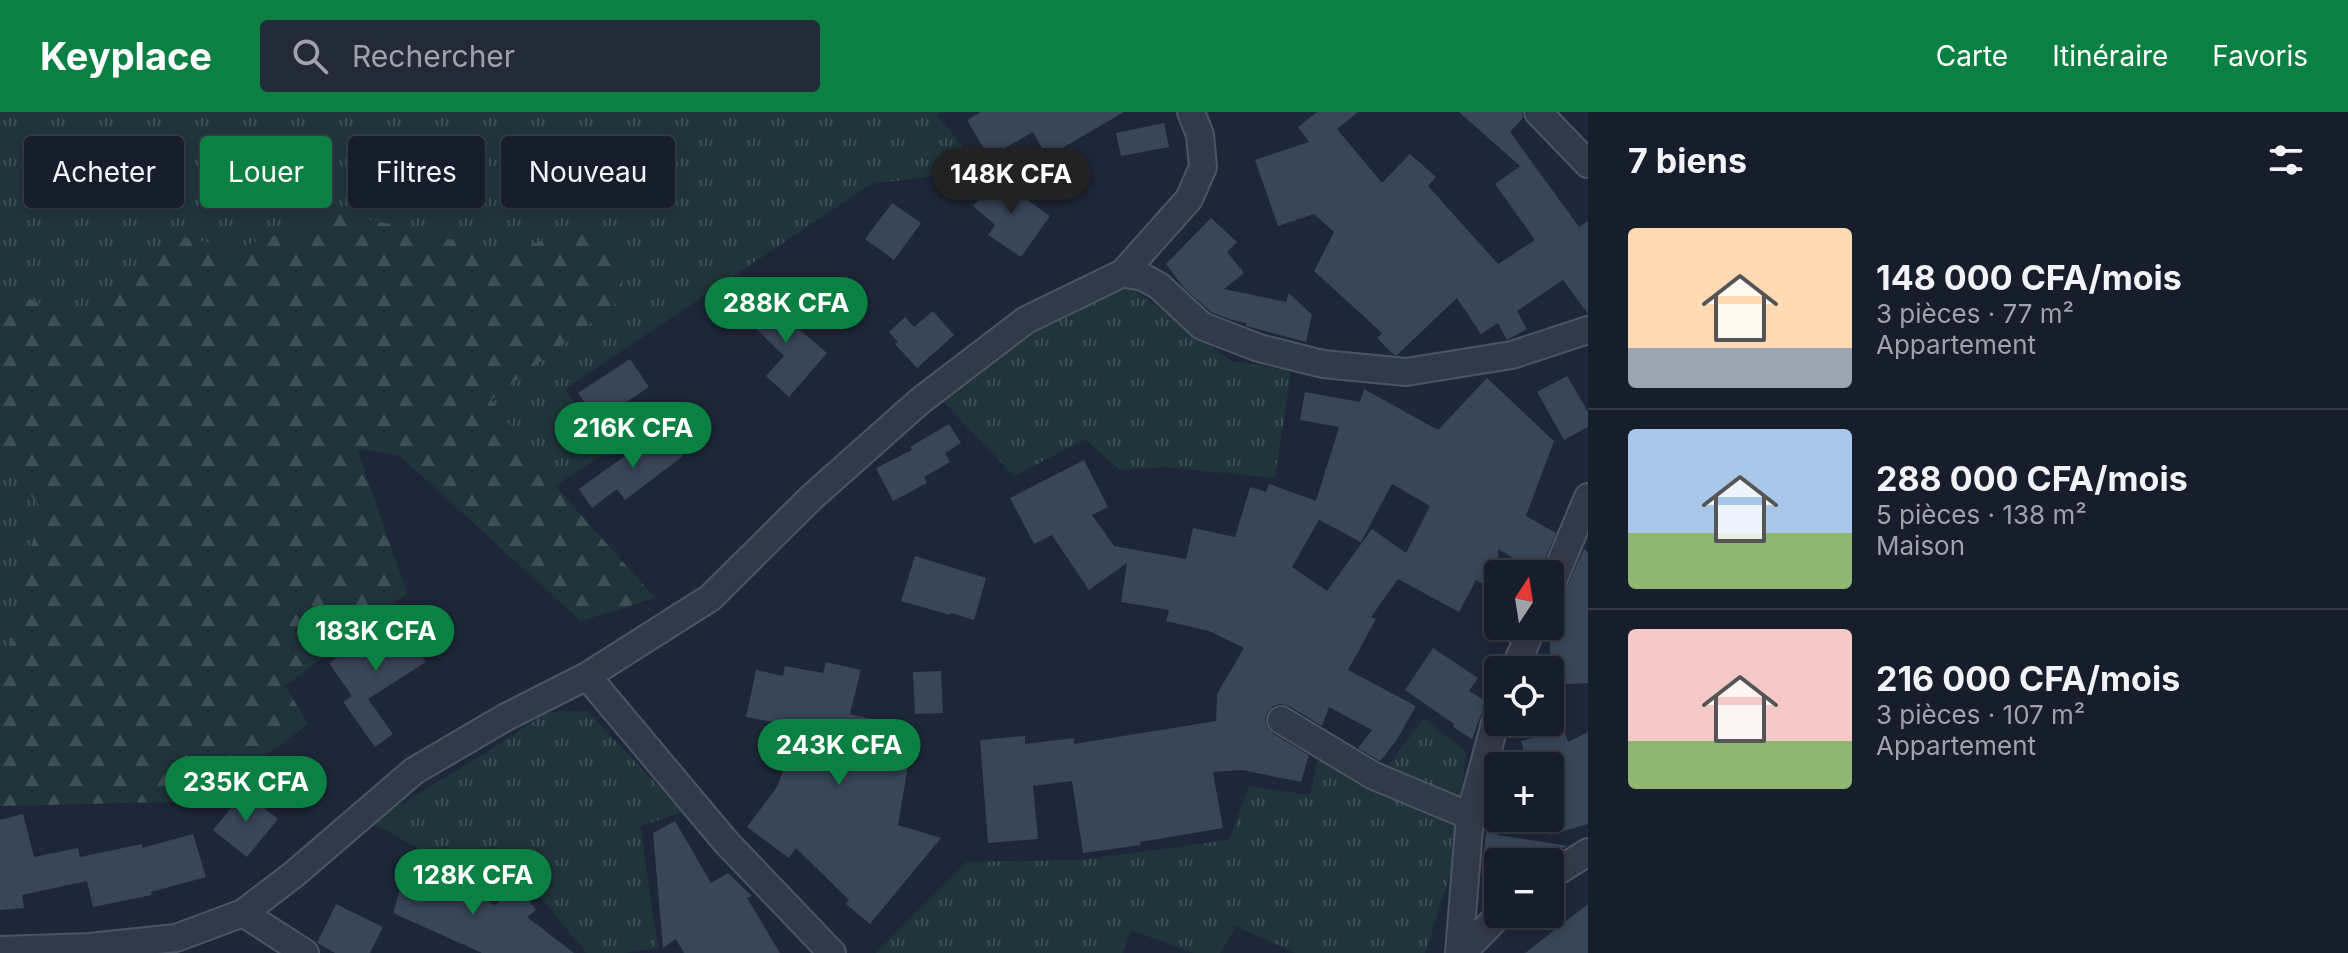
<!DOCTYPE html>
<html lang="fr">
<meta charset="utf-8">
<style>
body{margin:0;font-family:Inter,sans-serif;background:#232a37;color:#f1f3f6;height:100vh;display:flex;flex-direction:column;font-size:30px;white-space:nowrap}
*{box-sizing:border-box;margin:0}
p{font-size:26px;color:#9ea2a9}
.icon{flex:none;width:44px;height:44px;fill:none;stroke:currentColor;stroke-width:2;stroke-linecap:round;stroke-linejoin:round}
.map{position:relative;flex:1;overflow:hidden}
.panel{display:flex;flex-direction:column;background:#161d2b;width:760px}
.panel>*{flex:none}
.hud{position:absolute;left:24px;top:24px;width:760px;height:72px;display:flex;gap:16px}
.needle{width:52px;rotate:12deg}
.buttons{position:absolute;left:1484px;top:448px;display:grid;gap:16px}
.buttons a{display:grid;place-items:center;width:80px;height:80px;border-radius:8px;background:#161d2b;box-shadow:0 4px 12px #0003,0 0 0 2px #353b47;font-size:40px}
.price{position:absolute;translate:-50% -68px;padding:0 18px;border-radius:28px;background:#0b8043;color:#fff;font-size:26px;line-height:52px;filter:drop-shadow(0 2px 4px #0008)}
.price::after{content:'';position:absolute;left:50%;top:48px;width:24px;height:18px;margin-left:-12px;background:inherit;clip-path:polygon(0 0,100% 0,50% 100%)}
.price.on{background:#222;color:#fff}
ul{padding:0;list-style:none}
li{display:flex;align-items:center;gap:24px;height:200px;padding:0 40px}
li+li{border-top:2px solid #353b47}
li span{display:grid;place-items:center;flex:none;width:224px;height:160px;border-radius:8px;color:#555}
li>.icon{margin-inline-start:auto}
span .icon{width:96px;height:96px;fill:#fffc;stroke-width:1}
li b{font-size:34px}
h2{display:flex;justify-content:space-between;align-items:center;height:96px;padding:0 40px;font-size:34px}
.tag{padding:0 28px;border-radius:8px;background:#161d2b;box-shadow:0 4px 12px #0003,0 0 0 2px #353b47;font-size:28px;line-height:72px}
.tag.on{background:#0b8043;color:#fff}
header{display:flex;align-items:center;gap:48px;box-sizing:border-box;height:112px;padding:0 40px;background:#0b8043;color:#fff}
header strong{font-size:38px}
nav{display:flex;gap:44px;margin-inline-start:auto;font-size:28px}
.search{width:560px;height:72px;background:#232a37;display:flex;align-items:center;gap:20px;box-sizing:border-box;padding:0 28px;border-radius:8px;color:#9ea2a9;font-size:30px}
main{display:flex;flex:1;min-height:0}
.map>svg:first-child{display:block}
</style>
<header>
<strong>Keyplace</strong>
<div class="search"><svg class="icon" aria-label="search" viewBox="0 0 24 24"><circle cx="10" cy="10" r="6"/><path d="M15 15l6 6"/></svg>Rechercher</div>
<nav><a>Carte</a><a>Itinéraire</a><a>Favoris</a></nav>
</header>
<main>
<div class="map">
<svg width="1588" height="841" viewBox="0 0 1588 841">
<defs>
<pattern id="grass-tufts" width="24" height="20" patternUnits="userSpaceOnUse" patternTransform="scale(2)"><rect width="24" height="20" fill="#20353a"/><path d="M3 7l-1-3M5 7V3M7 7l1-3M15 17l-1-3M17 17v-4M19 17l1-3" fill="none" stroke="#3e5055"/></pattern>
<pattern id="forest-firs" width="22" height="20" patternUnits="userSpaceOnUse" patternTransform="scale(2)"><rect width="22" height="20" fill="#20353a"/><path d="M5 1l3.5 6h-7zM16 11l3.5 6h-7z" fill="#3e5055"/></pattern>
</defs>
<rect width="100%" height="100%" fill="#1e2739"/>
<!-- grass -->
<path fill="url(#grass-tufts)" d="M0,0H940L937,4L983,58L871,72L565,277L607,340L555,374L491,288L619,189L577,115L507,143L395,113L337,101L236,137L179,125L73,206L0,174Z
M1128,173L1231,249L1291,259L1275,366L1166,355L1120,358L1085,327L1014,364L942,288L1074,192Z
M0,343L40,396L0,577Z
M587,599L683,700L640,714L658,836L623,841H587L520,761L496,780L371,710L479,645L548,600Z
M1424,606L1466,640L1454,751L1425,841H1295L1236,814L1220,841H1194L1131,818L1123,841H876L967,750L1081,748L1229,728L1249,674L1310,683L1319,639L1376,670Z"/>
<!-- forest -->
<path fill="url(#forest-firs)" d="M337,101L395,113L507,142L577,115L627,147L619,189L491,288L555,374L655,486L581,509L399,343L357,337L407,481L285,574L308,612L207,689L0,694V577L40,396L0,343V174L73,206L179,124L236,137Z"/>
<!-- building -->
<path fill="#394559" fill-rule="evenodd" d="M981,0H1124L1047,45L1033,20L989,45L967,8Z
M1317,0H1358L1337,17L1382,71L1410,42L1436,65L1428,74L1498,152L1535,128L1495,72L1520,54L1459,0H1522L1523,6L1510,20L1579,115L1588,109V202L1563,168L1517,199L1527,217L1507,228L1498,211L1481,222L1457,186L1397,243H1394L1377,226L1382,221L1314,159L1334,120L1314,102L1278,114L1255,48L1309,30L1298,15Z
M1164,11L1169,35L1121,44L1116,21Z
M1000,63L1016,74L1013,78L1050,104L1021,145L988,123L995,113L973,94Z
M892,91L921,111L894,148L865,127Z
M1211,106L1237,130L1227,140L1244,161L1224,177L1286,190L1289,181L1312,203L1306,230L1250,215L1246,214V211L1232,208L1211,200L1184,176L1166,152Z
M770,183L797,208L793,212L827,241L789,285L766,264L784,244L747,208Z
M933,199L954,223L917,256L895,232L898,230L889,220L905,205L914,215Z
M630,247L649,275L598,309L578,281Z
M1567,264L1588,300V315L1564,328L1537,280Z
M1487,266L1554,329L1526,404L1556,421L1539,461L1498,437V481L1476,468L1459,500L1398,467L1371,505L1376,507L1348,558L1416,594L1396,629L1380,649L1358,636L1372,618L1329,595L1322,614L1289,594L1281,592L1273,594L1267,600L1265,607L1267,615L1273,622L1309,643L1301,670L1242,658L1213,660L1223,716L1140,730L1141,733L1083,741L1072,669L1033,674L1038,727L988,731L980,628L1025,624V632L1074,626V632L1216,609L1217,582L1244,536L1209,519L1166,509L1169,498L1121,490L1127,451L1089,478L1052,423L1034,432L1010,386L1084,348L1108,395L1092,403L1114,434L1186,447L1193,416L1235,425L1250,375L1266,380L1269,372L1316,389L1339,315L1300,308L1305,280L1360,290L1364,277L1438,318ZM1392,372L1430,394L1406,441L1372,417L1327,479L1292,455L1319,408L1361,430Z
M949,312L961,331L945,341L950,350L924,365L927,371L893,389L876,356L912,338L910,335Z
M662,317L683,344L625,388L617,377L592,396L579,377Z
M1584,437L1588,440V571L1551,573L1550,530H1556L1561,488Z
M915,444L986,466L974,508L951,501L950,503L901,489Z
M396,504L426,550L368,587L393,622L375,635L343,590L352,584L329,551Z
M1433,536L1478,566L1469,579L1486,589L1472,627L1453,615L1454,612L1405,578Z
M826,550L861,558L850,602L914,617L908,642H910L898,713L941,726L870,812L846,792L849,788L796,736L789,746L747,715L777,675L799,615L746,605L756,558L783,564L785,554L823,561Z
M941,559L943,601L915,602L913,560Z
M1564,617L1568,630L1588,620V712L1550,723V654H1528L1521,629Z
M244,680L278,707L247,745L213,718Z
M1489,697H1498V723L1568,734L1523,750H1498V758L1482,756Z
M23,702L34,745L78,736L80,745L142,732V736L193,722L206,765L151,780L152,783L93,795L87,769L22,783L24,796L0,798V708Z
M675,709L711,771L728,761L752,784L747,786L780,841H684L676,827L663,836L653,721Z
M407,754L428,760V762L495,793L518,774L536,798L527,805L574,841H482L393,801Z
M336,792L383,815L370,841H335L317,831Z
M1588,792V841H1525Z"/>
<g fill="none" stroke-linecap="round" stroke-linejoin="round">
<!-- minor casing -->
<g stroke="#4c5464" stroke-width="30">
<path id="minor" d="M1538,0L1588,52
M1123,161L1143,165L1159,174L1202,214L1259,236L1323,252L1406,260L1512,243L1588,218
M1550,476L1588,385
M1514,558L1533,514
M587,564L726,730L832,841
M1281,608L1374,664L1470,704
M1550,764L1588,740
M243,801L305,841
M0,838L89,835L176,826L243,801L293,763L414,659L506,605L587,564L710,486L812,385L920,289L1026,208L1123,161L1189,87L1203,55L1200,23L1191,0
M1459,841L1470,704L1498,600
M1462,841L1500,802"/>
</g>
<!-- minor -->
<use href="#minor" stroke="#323a49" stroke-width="26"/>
</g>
</svg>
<div class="buttons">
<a><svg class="needle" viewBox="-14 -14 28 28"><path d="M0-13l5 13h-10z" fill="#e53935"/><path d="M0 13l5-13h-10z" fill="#9ea2a9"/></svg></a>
<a><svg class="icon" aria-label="locate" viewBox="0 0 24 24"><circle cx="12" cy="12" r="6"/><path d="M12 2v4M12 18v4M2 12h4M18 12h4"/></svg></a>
<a>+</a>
<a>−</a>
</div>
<b class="price on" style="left:1011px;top:104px">148K CFA</b>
<b class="price" style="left:786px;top:233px">288K CFA</b>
<b class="price" style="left:633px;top:358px">216K CFA</b>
<b class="price" style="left:376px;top:561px">183K CFA</b>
<b class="price" style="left:839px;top:675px">243K CFA</b>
<b class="price" style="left:246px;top:712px">235K CFA</b>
<b class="price" style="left:473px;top:805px">128K CFA</b>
<div class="hud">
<a class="tag">Acheter</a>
<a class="tag on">Louer</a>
<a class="tag">Filtres</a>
<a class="tag">Nouveau</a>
</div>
</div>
<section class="panel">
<h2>7 biens<svg class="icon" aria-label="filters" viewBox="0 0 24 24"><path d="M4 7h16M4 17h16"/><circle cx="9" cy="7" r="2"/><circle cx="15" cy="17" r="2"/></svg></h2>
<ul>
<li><span style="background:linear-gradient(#ffd9b3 75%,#9aa5b1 0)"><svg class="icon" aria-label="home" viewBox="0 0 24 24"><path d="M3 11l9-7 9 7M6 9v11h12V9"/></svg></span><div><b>148 000 CFA/mois</b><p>3 pièces · 77 m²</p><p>Appartement</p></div></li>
<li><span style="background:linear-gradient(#a9c7e8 65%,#8fb573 0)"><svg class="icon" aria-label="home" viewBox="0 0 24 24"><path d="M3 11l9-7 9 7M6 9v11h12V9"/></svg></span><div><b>288 000 CFA/mois</b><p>5 pièces · 138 m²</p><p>Maison</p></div></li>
<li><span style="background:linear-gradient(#f6c9c9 70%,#8fb573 0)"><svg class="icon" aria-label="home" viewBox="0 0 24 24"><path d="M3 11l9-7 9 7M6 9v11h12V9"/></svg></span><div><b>216 000 CFA/mois</b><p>3 pièces · 107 m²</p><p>Appartement</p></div></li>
</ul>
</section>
</main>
